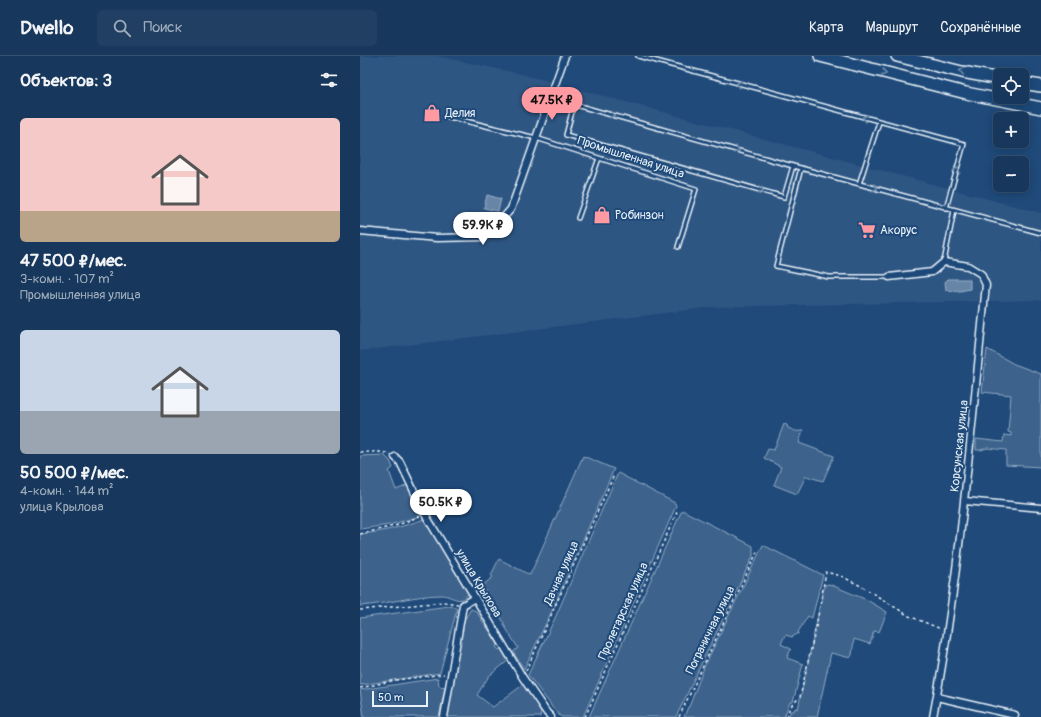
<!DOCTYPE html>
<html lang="ru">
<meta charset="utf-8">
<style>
body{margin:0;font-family:Pangolin,sans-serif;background:#203f62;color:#f1f3f6;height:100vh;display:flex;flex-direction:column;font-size:15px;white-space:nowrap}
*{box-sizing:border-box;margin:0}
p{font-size:13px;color:#9eacbb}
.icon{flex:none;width:22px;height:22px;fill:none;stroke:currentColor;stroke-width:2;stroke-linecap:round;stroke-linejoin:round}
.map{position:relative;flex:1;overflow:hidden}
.details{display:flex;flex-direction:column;background:#17385c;width:360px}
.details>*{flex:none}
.buttons{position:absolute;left:633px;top:12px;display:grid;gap:8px}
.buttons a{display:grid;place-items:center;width:36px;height:36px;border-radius:6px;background:#17385c;box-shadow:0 2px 10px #0003,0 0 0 1px #365272;font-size:20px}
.scale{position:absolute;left:12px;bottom:10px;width:56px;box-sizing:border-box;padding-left:4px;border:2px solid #e8f1f8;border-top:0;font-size:11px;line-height:14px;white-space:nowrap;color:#e8f1f8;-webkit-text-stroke:3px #1f4a7a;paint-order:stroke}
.price{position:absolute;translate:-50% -34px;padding:0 9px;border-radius:14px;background:#fff;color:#222;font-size:13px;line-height:26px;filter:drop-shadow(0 1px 2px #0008)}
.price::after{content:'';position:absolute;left:50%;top:24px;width:12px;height:9px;margin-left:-6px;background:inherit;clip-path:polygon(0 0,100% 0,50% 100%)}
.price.active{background:#ff9aa2;color:#111}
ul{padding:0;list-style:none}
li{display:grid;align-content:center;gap:8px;height:212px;padding:0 20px}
li span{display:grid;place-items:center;height:124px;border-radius:6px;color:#555}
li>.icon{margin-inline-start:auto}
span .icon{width:72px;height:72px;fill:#fffc;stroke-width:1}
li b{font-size:17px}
h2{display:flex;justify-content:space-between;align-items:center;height:48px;padding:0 20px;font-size:17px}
header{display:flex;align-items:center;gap:24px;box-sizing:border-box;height:56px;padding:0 20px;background:#17385c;border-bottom:1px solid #365272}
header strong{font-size:19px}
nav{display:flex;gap:22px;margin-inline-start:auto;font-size:14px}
.search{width:280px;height:36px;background:#203f62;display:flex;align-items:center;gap:10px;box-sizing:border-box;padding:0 14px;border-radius:6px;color:#9eacbb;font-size:15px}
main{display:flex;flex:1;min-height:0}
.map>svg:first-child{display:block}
</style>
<header>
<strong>Dwello</strong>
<div class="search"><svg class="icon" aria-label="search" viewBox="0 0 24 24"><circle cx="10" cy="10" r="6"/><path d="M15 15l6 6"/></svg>Поиск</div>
<nav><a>Карта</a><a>Маршрут</a><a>Сохранённые</a></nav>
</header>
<main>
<section class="details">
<h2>Объектов: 3<svg class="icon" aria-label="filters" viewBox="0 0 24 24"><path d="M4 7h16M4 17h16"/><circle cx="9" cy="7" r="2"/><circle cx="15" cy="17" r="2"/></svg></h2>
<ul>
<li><span style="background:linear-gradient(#f6c9c9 75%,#b9a48a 0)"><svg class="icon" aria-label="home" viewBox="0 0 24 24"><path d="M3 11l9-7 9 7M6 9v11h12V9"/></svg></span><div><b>47 500 ₽/мес.</b><p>3-комн. · 107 m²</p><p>Промышленная улица</p></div></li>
<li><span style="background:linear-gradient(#c9d6e8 65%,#9aa5b1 0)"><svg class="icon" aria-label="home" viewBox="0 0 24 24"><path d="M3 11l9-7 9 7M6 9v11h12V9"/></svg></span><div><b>50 500 ₽/мес.</b><p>4-комн. · 144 m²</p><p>улица Крылова</p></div></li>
</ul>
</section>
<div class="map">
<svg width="681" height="661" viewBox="0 0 681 661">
<rect width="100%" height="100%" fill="#1f4a7a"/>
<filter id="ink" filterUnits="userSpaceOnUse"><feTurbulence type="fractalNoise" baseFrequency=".025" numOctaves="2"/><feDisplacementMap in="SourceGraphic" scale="8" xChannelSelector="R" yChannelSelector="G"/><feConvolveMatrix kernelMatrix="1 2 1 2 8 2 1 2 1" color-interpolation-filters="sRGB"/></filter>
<g filter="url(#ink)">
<!-- built -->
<path fill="#2e5683" d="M0,0H77L161,18L681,157V244L353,251L0,295Z"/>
<!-- green -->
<path fill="#3c628c" stroke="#92aac2" d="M627,293L654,308L681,318V411L646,409V394L627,392L621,394H616V383L643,386L644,379L651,380V377L648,376L651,339L622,336Z
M424,368L427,369L428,372C433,374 438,377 443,374L439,387L474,400L463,425L446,420L437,438L414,429L421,411L404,402L408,393L414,394Z
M24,399L30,405L33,412L29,415L36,434L48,429L60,451L57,461L29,469L0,473V400Z
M223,400L254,413L193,553L164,613L153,596L158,592L144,569V567L122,530L133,521L131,519L139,503L170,519Z
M258,417L315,447L316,450L223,661H201L191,650V649L168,619L195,562Z
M322,454L393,490V500L316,661H229Z
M67,462L109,536C102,551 91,539 82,539C55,539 28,548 0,550V478C24,476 45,470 67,462Z
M403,489L463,519L452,562L448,560L438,576L439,577L432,581L425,579L421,588L431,593L427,602L443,608L433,646H430L424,661H324L328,651H329L345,609Z
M469,528L507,544L527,556L519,576L514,575L510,588L494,583L492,599L490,602L471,597L457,661H428L431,655H434L435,652L438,653L464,531L465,529Z
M89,550L94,551L97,553L80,617L0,629V562Z
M111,553L116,555L138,588L136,591L139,594L141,592L149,604L129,620L117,639L133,651L164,628L181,656L180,661H87L97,609L96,608C98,596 98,580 103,567C105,562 108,558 111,553Z
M78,622L79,630L85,631L79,661H4L0,634Z"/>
<!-- water -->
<path fill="#6685a7" stroke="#9ab0c7" d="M127,139L141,143L138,155L124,152Z
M588,223H608L610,224V233L600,235L586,234L585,226Z"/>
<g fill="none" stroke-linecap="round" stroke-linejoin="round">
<!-- lane casing -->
<g stroke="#e8f1f8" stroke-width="6">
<path id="lane" d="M278,0L604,88L586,152
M191,42L433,110L681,177
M214,48L206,79L424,141L433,110
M89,61L176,82L336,133L318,191
M441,112L416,210L469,221H529
M499,128L519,66
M218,162L239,102
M584,206L594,154"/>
</g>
<!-- street casing -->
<g stroke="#e8f1f8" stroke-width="9">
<path id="street" d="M0,175L77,182L122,181L137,169L151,153L205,0
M529,221L572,216L584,206L608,210L621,218L626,229C611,374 600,518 573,661
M35,401L40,406L65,458L163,622L187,657L191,661
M605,445L681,452
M577,641L655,659
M84,661L103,549L115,542"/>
</g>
<!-- highway casing -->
<g stroke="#e8f1f8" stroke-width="14">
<path id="highway" d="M460,0L606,37L681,52
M537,0L602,16L640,23
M662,27L681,30"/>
</g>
<!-- path -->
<path stroke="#e8f1f8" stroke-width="1.5" stroke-dasharray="3 3" stroke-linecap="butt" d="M0,396H22L30,398
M0,478L38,469L60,460
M0,554L84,546L98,548
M166,615L254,419
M0,632L36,624L84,618
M225,661L317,456
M319,661L398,494
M427,661L430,651L440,641L456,571L466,516L481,520L501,530L549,560L581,573"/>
<!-- lane -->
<use href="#lane" stroke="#1f4a7a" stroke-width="3"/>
<!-- street -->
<use href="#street" stroke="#1f4a7a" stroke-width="6"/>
<!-- highway -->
<use href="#highway" stroke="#1f4a7a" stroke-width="11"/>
</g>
<!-- one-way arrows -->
<defs><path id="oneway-chevron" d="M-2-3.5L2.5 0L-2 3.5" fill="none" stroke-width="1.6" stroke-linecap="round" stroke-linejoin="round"/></defs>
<g stroke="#6f8dac">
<use href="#oneway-chevron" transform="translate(602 15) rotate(-168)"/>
<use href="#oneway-chevron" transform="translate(524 17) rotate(15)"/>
<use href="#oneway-chevron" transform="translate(379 28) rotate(-165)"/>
<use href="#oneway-chevron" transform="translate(252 59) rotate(16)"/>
<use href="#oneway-chevron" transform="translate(505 62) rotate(-165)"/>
<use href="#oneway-chevron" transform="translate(377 94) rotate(16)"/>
<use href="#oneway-chevron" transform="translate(597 114) rotate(-74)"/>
<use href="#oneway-chevron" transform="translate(515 132) rotate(15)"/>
<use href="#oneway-chevron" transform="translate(401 134) rotate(16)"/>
</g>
</g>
<!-- icons -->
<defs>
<g id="shop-bare" transform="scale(1.38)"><path d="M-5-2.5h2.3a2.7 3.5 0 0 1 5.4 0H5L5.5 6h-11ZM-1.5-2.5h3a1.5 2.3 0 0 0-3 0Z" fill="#ff9aa2" stroke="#1f4a7a" stroke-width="2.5" paint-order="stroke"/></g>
<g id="supermarket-bare" transform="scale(1.38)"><path d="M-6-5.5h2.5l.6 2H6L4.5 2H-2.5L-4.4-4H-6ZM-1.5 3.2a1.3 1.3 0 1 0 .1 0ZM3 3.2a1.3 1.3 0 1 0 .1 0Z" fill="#ff9aa2" stroke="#1f4a7a" stroke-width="2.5" paint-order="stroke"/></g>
</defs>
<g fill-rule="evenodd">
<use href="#shop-bare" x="72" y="57"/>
<use href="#shop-bare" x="242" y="159"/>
<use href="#supermarket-bare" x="507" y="174"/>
</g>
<g text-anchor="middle" stroke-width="4" stroke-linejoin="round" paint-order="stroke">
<!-- poi labels -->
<g font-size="12" fill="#e8f1f8" stroke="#1f4a7a" text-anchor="start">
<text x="85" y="61">Делия</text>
<text x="255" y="163">Робинзон</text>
<text x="520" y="178">Акорус</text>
</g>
<!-- street labels -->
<g font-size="12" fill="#e8f1f8" stroke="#1f4a7a">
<text transform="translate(271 101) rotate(18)" y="4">Промышленная улица</text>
<text transform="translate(599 390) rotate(-84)" y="4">Корсунская улица</text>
<text transform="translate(201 517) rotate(-66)" y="4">Дачная улица</text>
<text transform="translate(119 527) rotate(59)" y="4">улица Крылова</text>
<text transform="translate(263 555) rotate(-66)" y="4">Пролетарская улица</text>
<text transform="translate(350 574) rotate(-64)" y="4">Пограничная улица</text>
</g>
</g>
</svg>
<div class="buttons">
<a><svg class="icon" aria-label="locate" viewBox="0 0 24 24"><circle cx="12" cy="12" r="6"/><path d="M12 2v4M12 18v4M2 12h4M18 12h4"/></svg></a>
<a>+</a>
<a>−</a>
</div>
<div class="scale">50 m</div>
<b class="price active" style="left:192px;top:65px">47.5K ₽</b>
<b class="price" style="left:123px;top:190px">59.9K ₽</b>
<b class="price" style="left:81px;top:467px">50.5K ₽</b>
</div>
</main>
